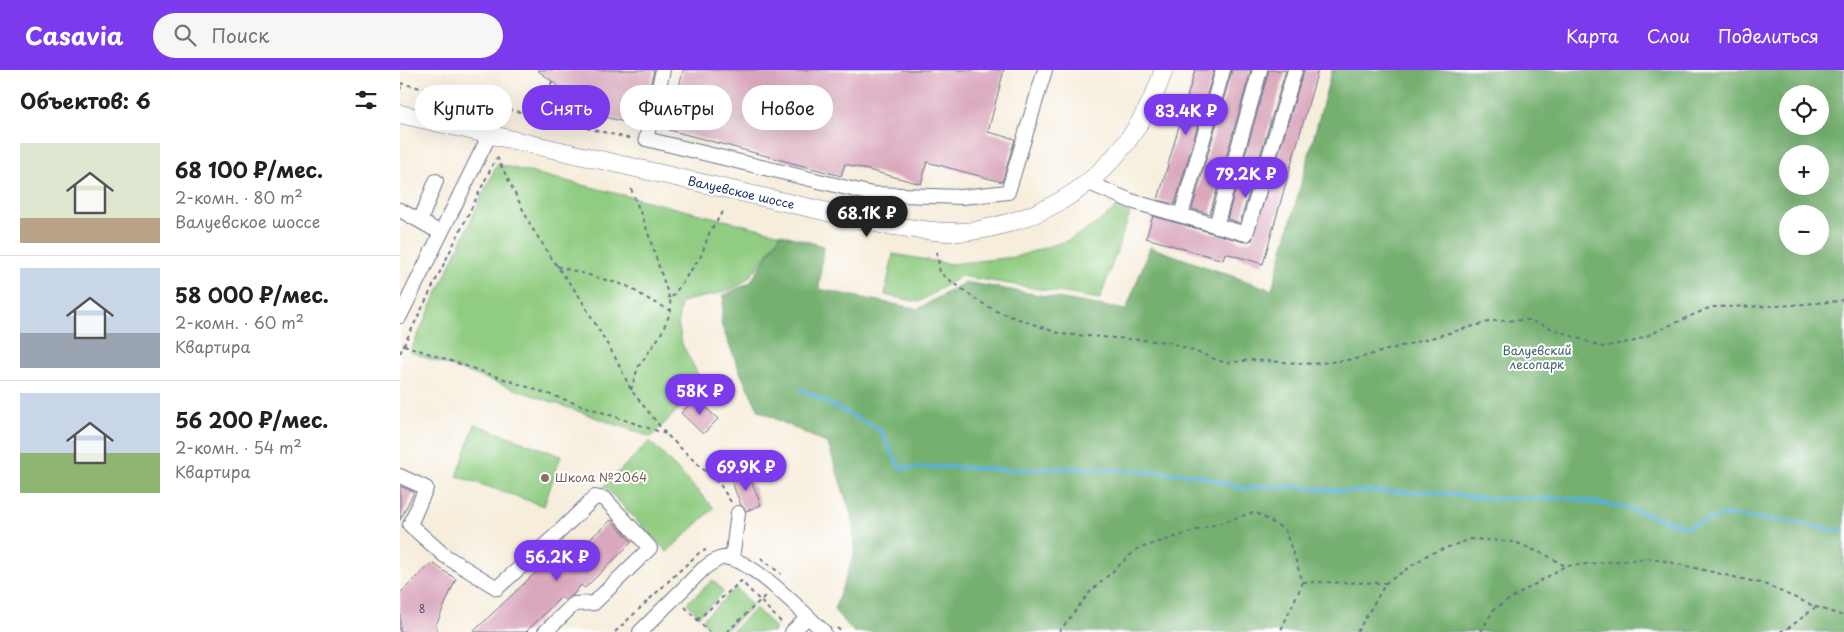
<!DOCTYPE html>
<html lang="ru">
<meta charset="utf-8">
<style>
body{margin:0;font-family:"Playpen Sans",sans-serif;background:#f6f6f6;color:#202124;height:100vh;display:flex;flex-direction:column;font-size:19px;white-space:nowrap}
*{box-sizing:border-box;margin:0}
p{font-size:16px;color:#757577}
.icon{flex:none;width:28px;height:28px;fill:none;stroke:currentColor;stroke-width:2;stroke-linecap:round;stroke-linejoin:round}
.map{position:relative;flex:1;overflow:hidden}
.side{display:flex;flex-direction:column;background:#fff;width:400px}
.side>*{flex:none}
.hud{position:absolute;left:15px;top:15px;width:475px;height:45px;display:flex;gap:10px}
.fabs{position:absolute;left:1379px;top:15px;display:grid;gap:10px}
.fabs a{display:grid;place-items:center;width:50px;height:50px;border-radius:50%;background:#fff;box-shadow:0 5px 20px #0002;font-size:25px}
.price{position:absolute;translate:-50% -42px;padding:0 11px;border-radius:18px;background:#7c3aed;color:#fff;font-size:16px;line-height:32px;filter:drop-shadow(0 1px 2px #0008)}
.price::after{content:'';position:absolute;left:50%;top:30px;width:15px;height:11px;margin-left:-8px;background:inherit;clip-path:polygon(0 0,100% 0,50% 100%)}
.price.on{background:#222;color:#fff}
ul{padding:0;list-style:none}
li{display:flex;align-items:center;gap:15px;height:125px;padding:0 20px}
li+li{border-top:1px solid #e0e0e0}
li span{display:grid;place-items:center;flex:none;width:140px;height:100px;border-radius:0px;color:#555}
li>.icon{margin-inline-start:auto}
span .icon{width:60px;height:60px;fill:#fffc;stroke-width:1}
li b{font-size:21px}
h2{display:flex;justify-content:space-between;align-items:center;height:60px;padding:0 20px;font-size:21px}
.tag{padding:0 18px;border-radius:22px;background:#fff;box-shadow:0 5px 20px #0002;font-size:18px;line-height:45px}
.tag.on{background:#7c3aed;color:#fff}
header{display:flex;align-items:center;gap:30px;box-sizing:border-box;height:70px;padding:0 25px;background:#7c3aed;color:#fff}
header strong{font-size:24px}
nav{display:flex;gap:28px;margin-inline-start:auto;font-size:18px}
.search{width:350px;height:45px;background:#f6f6f6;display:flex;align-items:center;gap:12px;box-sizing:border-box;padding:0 18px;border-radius:28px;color:#757577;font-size:19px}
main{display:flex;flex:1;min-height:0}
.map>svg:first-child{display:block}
</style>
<header>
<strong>Casavia</strong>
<div class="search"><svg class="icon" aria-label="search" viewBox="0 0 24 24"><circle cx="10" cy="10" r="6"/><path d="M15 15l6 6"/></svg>Поиск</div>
<nav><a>Карта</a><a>Слои</a><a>Поделиться</a></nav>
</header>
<main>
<section class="side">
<h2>Объектов: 6<svg class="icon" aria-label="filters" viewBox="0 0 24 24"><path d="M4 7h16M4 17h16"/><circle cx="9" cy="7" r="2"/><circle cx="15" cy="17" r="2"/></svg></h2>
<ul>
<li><span style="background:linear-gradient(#dfe7d0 75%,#b9a48a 0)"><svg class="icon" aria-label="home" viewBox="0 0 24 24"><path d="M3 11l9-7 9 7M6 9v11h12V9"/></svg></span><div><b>68 100 ₽/мес.</b><p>2-комн. · 80 m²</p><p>Валуевское шоссе</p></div></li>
<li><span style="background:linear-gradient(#c9d6e8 65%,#9aa5b1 0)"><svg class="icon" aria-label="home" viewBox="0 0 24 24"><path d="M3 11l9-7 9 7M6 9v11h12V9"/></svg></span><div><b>58 000 ₽/мес.</b><p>2-комн. · 60 m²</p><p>Квартира</p></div></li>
<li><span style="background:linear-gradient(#c9d6e8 60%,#8fb573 0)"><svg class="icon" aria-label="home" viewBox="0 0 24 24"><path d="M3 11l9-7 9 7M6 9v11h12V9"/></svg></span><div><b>56 200 ₽/мес.</b><p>2-комн. · 54 m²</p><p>Квартира</p></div></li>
</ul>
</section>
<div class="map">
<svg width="1444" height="562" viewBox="0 0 1444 562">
<rect width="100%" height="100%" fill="#fff"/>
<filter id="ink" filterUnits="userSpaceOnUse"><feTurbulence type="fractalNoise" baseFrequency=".02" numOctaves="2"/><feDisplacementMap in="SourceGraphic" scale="10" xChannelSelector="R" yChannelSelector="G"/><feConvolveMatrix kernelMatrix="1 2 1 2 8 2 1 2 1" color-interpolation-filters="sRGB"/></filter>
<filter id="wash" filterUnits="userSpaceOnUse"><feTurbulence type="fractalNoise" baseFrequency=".0096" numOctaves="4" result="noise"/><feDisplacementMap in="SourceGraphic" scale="20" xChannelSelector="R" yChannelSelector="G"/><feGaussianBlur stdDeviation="1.12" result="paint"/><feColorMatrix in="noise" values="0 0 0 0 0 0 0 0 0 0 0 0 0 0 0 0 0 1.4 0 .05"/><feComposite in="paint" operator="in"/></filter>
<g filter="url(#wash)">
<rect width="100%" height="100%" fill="#f6eddb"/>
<!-- green -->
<path fill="#90cc81" stroke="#567e70" d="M97,94L381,164C370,179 354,207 338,216C321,225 300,227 281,232L278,252L282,274L303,314L251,367L10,282Z
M717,137L730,143L700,229L561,206L519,232L485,225L493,184L550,194L615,187L669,170L699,152Z
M75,354L161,386L144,436L57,406Z
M250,371L314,438L267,482L204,416Z
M313,510L324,522L299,546L287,533Z
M336,518L353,536L324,562H313L302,550Z
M356,538L376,559L373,562H331Z"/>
<!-- forest -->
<path fill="#74b06f" stroke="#487066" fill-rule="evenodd" d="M932,0H1444V562H454L434,540L455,482L452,448L428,374L359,341L340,302L321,254L324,225L350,213L381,164L423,176L419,219L518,239L565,212L726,240L750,177L872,220ZM1388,24H1420V56H1388ZM1388,84H1420V116H1388ZM1388,144H1420V176H1388Z"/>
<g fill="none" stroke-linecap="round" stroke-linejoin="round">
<!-- stream -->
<path stroke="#59b0d6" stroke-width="4" d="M401,319L480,360L500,398L554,397L615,400L676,398L793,404L841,418L882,416L944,421L1033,422L1091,429L1169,428L1227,438L1286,457L1324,445L1394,452L1444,462"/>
</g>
<g id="blocks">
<!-- building -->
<path fill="#daa8bd" d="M137,0H254L240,56L182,41L152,11Z
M283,0H604L588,62L615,69L602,112L527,92L521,114L445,94L441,106L269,60Z
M795,0H814L775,134L758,130Z
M832,0H851L810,144L792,139Z
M869,0H886L840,153L827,149Z
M904,0H918L863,194L825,183L823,190L746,168L753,146L844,172L852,170Z
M296,328L318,349L303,364L281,343Z
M348,403L361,435L346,441L341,435L331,410Z
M0,416L14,422L0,450Z
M211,450L232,472L185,518L181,515L172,526L165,530L161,527L126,562H73L154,485L162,494Z
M32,493L56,509L36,555L37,562H0V523Z"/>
</g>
</g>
<g filter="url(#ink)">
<use href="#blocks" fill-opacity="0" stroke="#68728a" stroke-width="1"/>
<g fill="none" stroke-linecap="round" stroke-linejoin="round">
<!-- minor casing -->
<g stroke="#68728a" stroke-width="16">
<path id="minor" d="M263,0L246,69L472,124L562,127L608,122L645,0
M689,113L731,131L846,164L895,0
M0,140L41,163
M781,145L823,0
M20,151L36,111
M816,156L860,0
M0,246L89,66
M0,406L26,418L10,455L45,486L97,518L155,466L195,427L205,429L250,478L194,533L174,534L145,562
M332,489L338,443
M240,562L303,499C309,495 315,489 323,488C348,485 405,544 424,562
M392,562L408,547"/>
</g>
<!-- major casing -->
<g stroke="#68728a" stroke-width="19">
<path id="major" d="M0,44L480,154C504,157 528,162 552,162C571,163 590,158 608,153C686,131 738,75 764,0"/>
</g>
<!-- path -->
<path stroke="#68728a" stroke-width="2" stroke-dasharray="4 4" stroke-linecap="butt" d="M0,13L232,69
M0,20L2,13
M143,46L152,11
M97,87L132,158L157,196L179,226L216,289L231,320L266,364L321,416L331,432
M231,119L245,154L270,230
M537,182L540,203L577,230L596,241L661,264L769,272L826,293L850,290L913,294L955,289L1092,251L1129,250L1202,277L1235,271L1311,237L1379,236L1440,231L1444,229
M157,196L227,216L248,229L271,241
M4,275L266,364
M0,283L96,88
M231,320L238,297L260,266L271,241L270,230L301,186L310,161L325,139
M361,488L381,504
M903,512L986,513
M285,537L309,562
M297,550L341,511L382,553
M437,558L442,562
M215,562L275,505L300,482L306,480
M327,562L365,526
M659,562L689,523L737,479L855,442L885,460L903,512L880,562
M957,562L986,513L1029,484L1071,469L1115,472L1148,486L1165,496
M1081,562L1094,539L1165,496L1252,488L1364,514L1416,537L1444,546
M1380,562L1390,557L1416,537"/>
<!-- minor -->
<use href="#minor" stroke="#fff" stroke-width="14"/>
<!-- major -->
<use href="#major" stroke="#fff" stroke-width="18"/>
</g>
</g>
<!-- markers -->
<circle fill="#8d6e63" stroke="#fff" stroke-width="2" cx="145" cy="408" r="5"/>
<g text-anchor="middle" stroke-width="4" stroke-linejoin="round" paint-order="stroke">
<!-- number labels -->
<g font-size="10" fill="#4b4d76">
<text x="22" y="543">8</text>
</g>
<!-- street labels -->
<g font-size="12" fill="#1b2f5e" stroke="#fff">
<text transform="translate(341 123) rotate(13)" y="4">Валуевское шоссе</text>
</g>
<!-- park labels -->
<g font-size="12" fill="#3e5e68" stroke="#fff">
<text x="1137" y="285">Валуевский<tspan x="1137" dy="14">лесопарк</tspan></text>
</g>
<!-- education labels -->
<g font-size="12" fill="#785e54" stroke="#fff" text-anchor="start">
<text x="155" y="412">Школа №2064</text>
</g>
</g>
</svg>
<div class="fabs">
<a><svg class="icon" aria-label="locate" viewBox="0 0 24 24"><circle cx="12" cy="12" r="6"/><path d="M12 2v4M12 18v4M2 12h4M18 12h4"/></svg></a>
<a>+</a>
<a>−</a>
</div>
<b class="price" style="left:786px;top:66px">83.4K ₽</b>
<b class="price" style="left:846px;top:129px">79.2K ₽</b>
<b class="price on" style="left:467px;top:168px">68.1K ₽</b>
<b class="price" style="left:300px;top:346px">58K ₽</b>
<b class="price" style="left:346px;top:422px">69.9K ₽</b>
<b class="price" style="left:157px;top:512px">56.2K ₽</b>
<div class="hud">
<a class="tag">Купить</a>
<a class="tag on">Снять</a>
<a class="tag">Фильтры</a>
<a class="tag">Новое</a>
</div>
</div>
</main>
